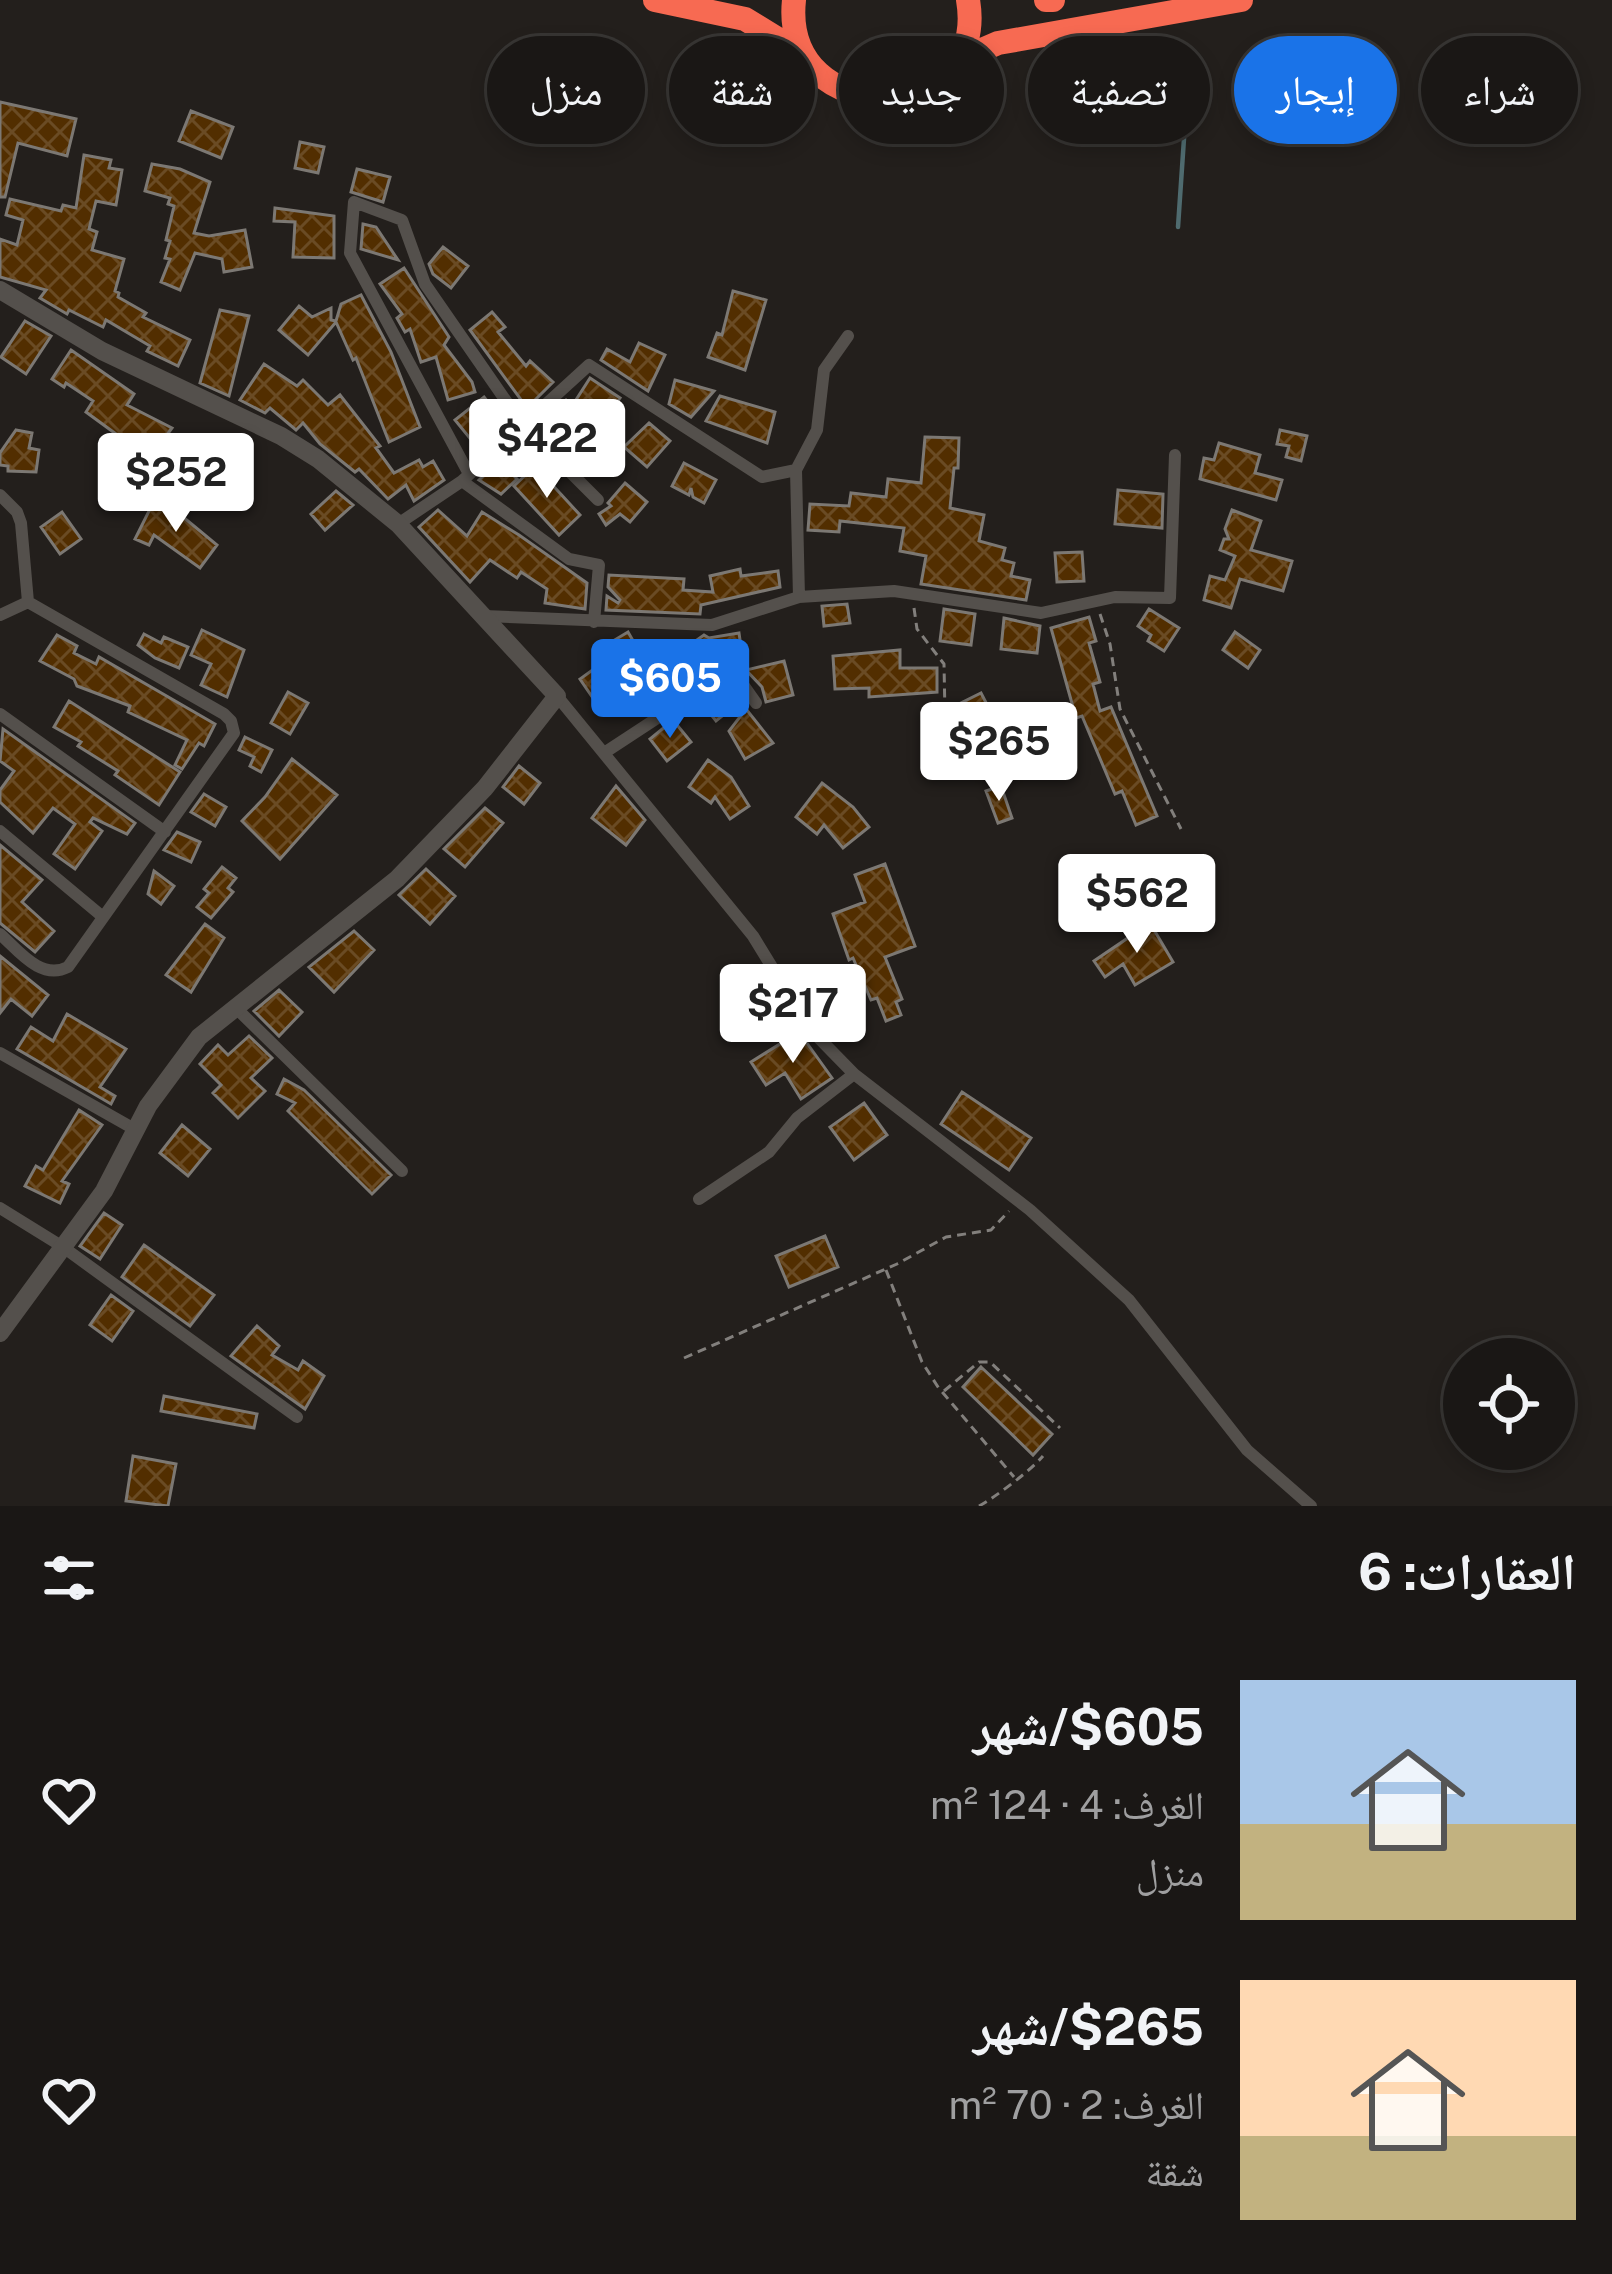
<!DOCTYPE html>
<html lang="ar">
<meta charset="utf-8">
<style>
body{margin:0;font-family:"Public Sans","Noto Naskh Arabic",sans-serif;background:#272422;color:#f1f3f6;direction:rtl;height:100vh;display:flex;flex-direction:column;font-size:45px;white-space:nowrap}
*{box-sizing:border-box;margin:0}
p{font-size:39px;color:#9f9fa0}
.icon{flex:none;width:66px;height:66px;fill:none;stroke:currentColor;stroke-width:2;stroke-linecap:round;stroke-linejoin:round}
.map{position:relative;height:1506px;overflow:hidden;direction:ltr}
.drawer{display:flex;flex-direction:column;background:#1a1715;flex:1}
.drawer>*{flex:none}
.top-card{position:absolute;left:36px;top:36px;width:1542px;height:108px;direction:rtl;display:flex;gap:24px}
.buttons{position:absolute;left:1443px;top:1338px;display:grid;gap:24px}
.buttons a{display:grid;place-items:center;width:132px;height:132px;border-radius:50%;background:#1a1715;box-shadow:0 6px 18px #0003,0 0 0 3px #383634;font-size:60px}
.price{position:absolute;translate:-50% -102px;padding:0 27px;border-radius:12px;background:#fff;color:#222;font-size:39px;line-height:78px;filter:drop-shadow(0 3px 6px #0008)}
.price::after{content:'';position:absolute;left:50%;top:72px;width:36px;height:27px;margin-left:-18px;background:inherit;clip-path:polygon(0 0,100% 0,50% 100%)}
.price.on{background:#1a73e8;color:#fff}
ul{padding:0;list-style:none}
li{display:flex;align-items:center;gap:36px;height:300px;padding:0 36px}
li span{display:grid;place-items:center;flex:none;width:336px;height:240px;border-radius:0px;color:#555}
li>.icon{margin-inline-start:auto}
span .icon{width:144px;height:144px;fill:#fffc;stroke-width:1}
li b{font-size:51px}
h2{display:flex;justify-content:space-between;align-items:center;height:144px;padding:0 36px;font-size:51px}
.pill{padding:0 42px;border-radius:54px;background:#1a1715;box-shadow:0 6px 18px #0003,0 0 0 3px #383634;font-size:42px;line-height:108px}
.pill.on{background:#1a73e8;color:#fff}
.map>svg:first-child{display:block}
</style>
<div class="map">
<svg width="1612" height="1506" viewBox="0 0 1612 1506">
<defs>
<pattern id="building-cross-hatch" width="8" height="8" patternUnits="userSpaceOnUse" patternTransform="scale(3)"><rect width="8" height="8" fill="#522e00"/><path d="M0 0l8 8M0 8l8-8" fill="none" stroke="#6a4b24"/></pattern>
</defs>
<rect width="100%" height="100%" fill="#231f1c"/>
<g fill="none" stroke-linecap="round" stroke-linejoin="round">
<!-- stream -->
<path stroke="#4f6b6f" stroke-width="4.5" d="M1159,41L1165,78L1186,109L1178,227"/>
</g>
<!-- building -->
<path fill="url(#building-cross-hatch)" stroke="#7c7873" stroke-width="3" d="M514,82L549,98L541,113L506,99Z
M0,102L76,119L67,156L18,143L5,197H0Z
M191,111L233,127L221,158L179,141Z
M300,142L324,147L318,173L295,168Z
M84,155L111,160L109,168L122,170L116,205L96,201L89,229L97,232L92,250L124,259L115,291L119,293L118,297L146,313L143,317L190,340L178,366L147,351L150,346L106,320L103,327L69,310L67,314L40,298L46,290L0,277V239L17,245L23,220L6,215L10,199L61,211L63,205L76,208Z
M152,164L180,169L210,182L194,233L209,236L245,230L252,267L224,272L222,259L195,253L180,290L161,282L170,259L165,258L170,241L166,240L174,206L168,204L170,198L145,191Z
M357,169L390,177L383,202L351,192Z
M275,208L334,216V258L293,257L295,222L274,221Z
M363,224L376,227L398,260L361,249Z
M443,247L468,266L451,288L433,274L429,264Z
M404,268L449,337L444,345L472,382L475,392L448,400L436,357L421,362L410,329L405,332L397,318L402,314L380,284Z
M733,291L766,300L745,370L708,357L717,333L722,335Z
M361,295L391,352L420,427L389,442L356,358L353,360L336,322L308,355L279,330L299,306L312,317L331,308V320L336,321L341,304Z
M220,310L249,316L229,396L200,383Z
M492,312L505,327L498,332L526,366L530,361L553,382L527,408L470,330Z
M25,321L51,336L26,374L1,357Z
M639,343L665,355L648,391L601,360L607,349L630,362Z
M71,350L134,394L127,405L172,428L150,458L132,445L126,461L101,458L116,434L86,412L93,401L66,383L64,387L52,379Z
M264,364L297,386L303,380L328,405L340,395L380,446L376,448L394,473L419,460L423,467L433,461L444,480L414,501L406,485L388,499L359,469L355,472L320,444L303,423L296,430L270,408L265,413L240,400Z
M590,378L620,398L587,445L580,439L574,447L544,421L566,400L572,406Z
M675,380L714,391L691,417L669,404Z
M720,396L775,412L767,443L706,421Z
M484,397L505,424L477,447L455,420Z
M649,423L670,441L647,467L624,447Z
M16,430L32,433L29,448L39,450L36,472L8,471V466L0,465V453Z
M1280,430L1307,436L1301,461L1286,457L1289,446L1277,444Z
M925,437L959,438L958,468H954L950,508L984,515L979,541L1005,548L1002,560L1014,563L1011,576L1030,580L1026,600L921,584L926,556L900,551L904,528L840,521L839,532L808,530L810,504L849,506L851,493L886,497L888,479L921,483Z
M1219,443L1260,455L1255,473L1282,480L1276,500L1200,479L1204,458L1214,460Z
M499,461L517,479L501,494L479,480Z
M684,463L716,480L704,503L693,497L691,488L689,495L672,486Z
M535,466L580,515L559,535L514,486Z
M625,483L647,502L630,522L620,514L606,525L599,514L611,506L608,503Z
M1118,490L1163,494L1162,528L1115,524Z
M336,491L353,505L325,530L311,514Z
M153,503L182,516L217,545L200,568L154,535L149,545L135,539Z
M438,510L467,536L482,512L519,535L587,583L585,609L545,603L547,589L521,572L517,578L490,560L470,582L419,527Z
M1232,510L1261,521L1251,550L1292,561L1283,591L1240,579L1231,608L1204,600L1210,576L1225,580L1235,556L1220,550L1224,539H1229L1225,529Z
M62,512L81,539L60,554L41,527Z
M1082,552L1084,581L1057,582L1055,553Z
M740,569L741,576L778,571L780,587L701,605L700,614L606,610L607,596L618,603L620,600L608,587L609,575L684,579L683,590L713,592L710,576Z
M847,604L850,623L824,626L822,606Z
M944,609L975,614L971,645L940,641Z
M1149,609L1179,628L1164,651L1148,641L1151,635L1138,626Z
M1089,617L1096,641L1089,643L1100,682L1093,684L1100,711L1111,707L1157,816L1136,825L1122,791L1115,794L1082,716L1076,718L1051,628Z
M1004,618L1040,626L1037,653L1001,649Z
M202,630L244,650L227,697L201,685L211,664L191,655Z
M628,632L651,672L704,635L709,638L739,633L742,654L676,692L667,678L654,694L637,680L599,707L580,679L605,661L598,650Z
M1235,632L1260,650L1248,668L1223,650Z
M144,634L161,643L164,637L188,647L179,668L155,658L138,645Z
M57,635L77,646L74,653L96,664L99,657L215,724L204,746L199,743L182,769L175,765L187,740L128,712L130,706L77,686L74,679L40,661Z
M900,650V668H937V692L869,697V688L835,689L833,656Z
M784,661L793,695L766,702L762,687L746,670Z
M728,684L741,701L716,721L701,702Z
M288,692L308,703L290,734L271,723Z
M981,693L993,716L983,721L987,728L968,738L953,707Z
M69,701L180,772L159,805L115,775L118,771L78,746L81,742L54,727Z
M746,709L773,743L745,759L729,731Z
M673,720L691,742L667,761L650,739Z
M3,729L135,823L127,834L93,818L90,822L102,831L75,869L54,854L75,824L53,808L33,833L0,802V790L14,771L0,761Z
M245,737L272,750L261,772L250,766L254,757L239,750Z
M292,759L337,795L280,859L242,821L265,797Z
M708,760L731,777L749,806L730,819L715,797L711,803L689,787Z
M519,766L540,783L524,804L503,787Z
M822,783L853,807L869,827L843,848L824,825L817,834L796,817Z
M616,786L645,820L626,845L592,818Z
M1001,786L1012,818L998,823L986,791Z
M204,794L226,807L215,826L191,812Z
M485,808L503,823L465,867L444,849Z
M177,832L200,842L191,862L164,850Z
M0,845L42,880L22,902L54,931L35,952L0,923Z
M885,864L915,946L885,957L902,999L896,1002L901,1015L886,1021L877,998L871,1000L853,958L849,960L833,914L865,902L855,875Z
M222,867L236,878L228,888L233,892L211,918L197,907L209,893L204,889Z
M426,869L455,896L430,924L399,895Z
M154,871L174,886L161,904L148,894Z
M1150,923L1173,962L1135,985L1123,964L1105,977L1094,961Z
M205,924L224,938L191,992L166,975Z
M354,931L374,950L334,992L309,967Z
M0,956L48,995L32,1016L11,999L0,1013Z
M279,990L302,1012L279,1036L254,1011Z
M67,1014L126,1049L100,1087L115,1096L111,1104L17,1049L31,1027L53,1041Z
M799,1032L832,1078L801,1099L785,1073L766,1085L751,1062Z
M249,1036L272,1058L251,1078L265,1091L238,1118L213,1093L221,1085L200,1064L218,1045L228,1055Z
M284,1079L304,1090L391,1175L372,1194L288,1111L295,1103L277,1094Z
M962,1092L1031,1138L1009,1170L941,1124Z
M864,1103L887,1135L854,1160L830,1127Z
M79,1110L102,1125L62,1181L69,1184L60,1203L25,1186L36,1166L43,1170Z
M182,1125L210,1149L188,1176L160,1153Z
M104,1213L122,1225L100,1259L80,1246Z
M825,1236L838,1267L789,1287L776,1256Z
M144,1245L214,1295L190,1326L122,1277Z
M111,1295L133,1311L112,1341L90,1325Z
M257,1326L279,1346L272,1355L298,1370L303,1361L324,1376L305,1409L231,1356Z
M981,1367L1052,1434L1033,1455L963,1387Z
M164,1396L257,1414L254,1428L161,1411Z
M133,1456L176,1464L168,1506L126,1501Z"/>
<g fill="none" stroke-linecap="round" stroke-linejoin="round">
<!-- path -->
<path stroke="#827f7c" stroke-width="3" stroke-dasharray="9 6" stroke-linecap="butt" d="M914,608L917,629L944,664L945,715L963,752
M1100,614L1110,644L1120,709L1181,829
M886,1270L922,1362L938,1387L1014,1477
M684,1358L897,1264L946,1237L991,1230L1009,1211
M944,1391L979,1362H990L1060,1428
M979,1506C997,1496 1030,1471 1043,1456"/>
<!-- street -->
<path stroke="#54504c" stroke-width="12" d="M469,474L350,253L354,202L402,220L425,284L522,424L598,500
M462,481L569,559L599,565L594,622
M0,495L17,512L21,523L28,602L224,714L231,721L234,733L68,967C41,981 19,951 0,934
M398,524L462,481L589,365L762,477L796,470
M799,597L796,470L817,430L824,370L848,336
M0,615L28,602
M484,616L712,625L799,597L894,591L1041,613L1115,597L1170,598L1175,455
M557,696L753,936L810,1029L854,1074L1030,1210L1129,1300L1247,1450L1311,1506
M0,714L165,832
M604,753L732,669L756,703
M0,831L103,917
M236,1008L402,1171
M0,1053L136,1130
M699,1199L769,1152L797,1118L854,1074
M0,1208L63,1247L297,1417"/>
<!-- secondary -->
<path stroke="#54504c" stroke-width="18" d="M0,290L102,351L281,436L318,459L398,524L557,696L485,788L397,879L199,1037L148,1106L104,1191L0,1333"/>
<!-- highway -->
<path stroke="#f76a52" stroke-width="24" d="M655,0L745,19L802,54
M794,0C780,131 990,127 968,0
M1046,0H1053
M954,62L998,43L1241,0"/>
</g>
</svg>
<div class="buttons">
<a><svg class="icon" aria-label="locate" viewBox="0 0 24 24"><circle cx="12" cy="12" r="6"/><path d="M12 2v4M12 18v4M2 12h4M18 12h4"/></svg></a>
</div>
<b class="price" style="left:547px;top:501px">$422</b>
<b class="price" style="left:176px;top:535px">$252</b>
<b class="price on" style="left:670px;top:741px">$605</b>
<b class="price" style="left:999px;top:804px">$265</b>
<b class="price" style="left:1137px;top:956px">$562</b>
<b class="price" style="left:793px;top:1066px">$217</b>
<div class="top-card">
<a class="pill">شراء</a>
<a class="pill on">إيجار</a>
<a class="pill">تصفية</a>
<a class="pill">جديد</a>
<a class="pill">شقة</a>
<a class="pill">منزل</a>
</div>
</div>
<section class="drawer">
<h2>العقارات: 6<svg class="icon" aria-label="filters" viewBox="0 0 24 24"><path d="M4 7h16M4 17h16"/><circle cx="9" cy="7" r="2"/><circle cx="15" cy="17" r="2"/></svg></h2>
<ul>
<li><span style="background:linear-gradient(#a9c7e8 60%,#c2b280 0)"><svg class="icon" aria-label="home" viewBox="0 0 24 24"><path d="M3 11l9-7 9 7M6 9v11h12V9"/></svg></span><div><b>$605/شهر</b><p>الغرف: 4 · 124 m²</p><p>منزل</p></div><svg class="icon" aria-label="heart" viewBox="0 0 24 24"><path d="M12 20l-8-8c-3-5 5-10 8-4 3-6 11-1 8 4z"/></svg></li>
<li><span style="background:linear-gradient(#ffd9b3 65%,#c2b280 0)"><svg class="icon" aria-label="home" viewBox="0 0 24 24"><path d="M3 11l9-7 9 7M6 9v11h12V9"/></svg></span><div><b>$265/شهر</b><p>الغرف: 2 · 70 m²</p><p>شقة</p></div><svg class="icon" aria-label="heart" viewBox="0 0 24 24"><path d="M12 20l-8-8c-3-5 5-10 8-4 3-6 11-1 8 4z"/></svg></li>
</ul>
</section>
